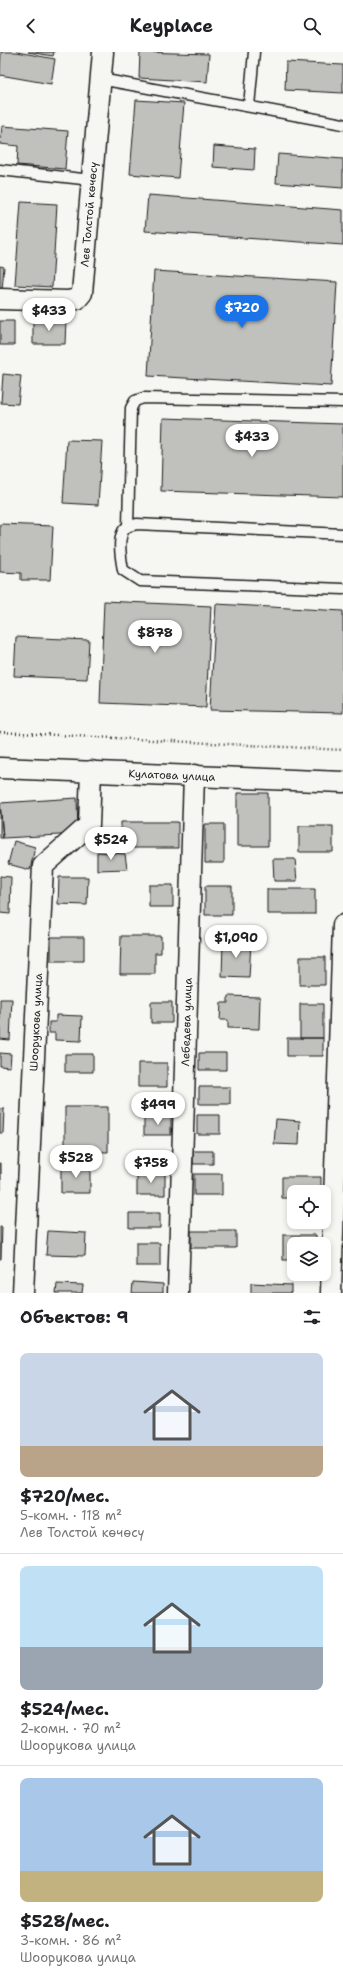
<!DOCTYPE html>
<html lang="ru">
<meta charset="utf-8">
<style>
body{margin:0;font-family:"Shantell Sans",sans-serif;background:#f2f2f2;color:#202124;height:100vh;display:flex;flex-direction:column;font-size:15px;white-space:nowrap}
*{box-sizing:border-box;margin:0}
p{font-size:13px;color:#757577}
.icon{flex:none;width:22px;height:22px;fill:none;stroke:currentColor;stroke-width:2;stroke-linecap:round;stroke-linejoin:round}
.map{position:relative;height:1241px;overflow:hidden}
.drawer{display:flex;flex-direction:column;background:#fff;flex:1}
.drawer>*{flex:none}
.tools{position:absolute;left:287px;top:1133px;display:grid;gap:8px}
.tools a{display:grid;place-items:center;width:44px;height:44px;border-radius:8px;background:#fff;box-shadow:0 2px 6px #0003;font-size:20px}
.price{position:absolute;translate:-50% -34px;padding:0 9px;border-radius:14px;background:#fff;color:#222;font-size:13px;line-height:26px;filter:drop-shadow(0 1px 2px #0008)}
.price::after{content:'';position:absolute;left:50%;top:24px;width:12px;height:9px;margin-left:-6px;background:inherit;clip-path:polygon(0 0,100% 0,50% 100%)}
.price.selected{background:#1a73e8;color:#fff}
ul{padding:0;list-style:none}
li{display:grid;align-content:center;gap:8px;height:212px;padding:0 20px}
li+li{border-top:1px solid #e0e0e0}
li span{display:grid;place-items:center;height:124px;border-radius:8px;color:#555}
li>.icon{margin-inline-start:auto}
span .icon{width:72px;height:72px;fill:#fffc;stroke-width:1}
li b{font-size:17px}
h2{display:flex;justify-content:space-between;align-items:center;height:48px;padding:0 20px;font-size:17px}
header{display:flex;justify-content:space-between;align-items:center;height:52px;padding:0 20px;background:#fff;font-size:18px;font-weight:700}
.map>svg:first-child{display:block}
</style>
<header><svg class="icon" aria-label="back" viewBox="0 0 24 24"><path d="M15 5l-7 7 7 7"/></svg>Keyplace<svg class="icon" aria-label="search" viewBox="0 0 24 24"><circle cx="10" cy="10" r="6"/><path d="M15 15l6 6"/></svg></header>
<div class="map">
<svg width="343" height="1241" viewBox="0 0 343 1241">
<rect width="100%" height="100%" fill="#f6f6f2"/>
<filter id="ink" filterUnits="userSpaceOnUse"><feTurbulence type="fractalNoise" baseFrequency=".025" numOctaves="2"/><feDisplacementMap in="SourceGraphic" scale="8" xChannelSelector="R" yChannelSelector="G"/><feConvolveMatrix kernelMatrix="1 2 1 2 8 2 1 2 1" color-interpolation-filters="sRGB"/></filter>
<g filter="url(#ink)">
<!-- building -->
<path fill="#c0c0bd" stroke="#1c1c1c" d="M1,0H17L55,7L51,32L0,23Z
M28,0H54L53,4Z
M140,0L209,2L207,30L139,26Z
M286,10L343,13V41L285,38Z
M136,48L184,51L178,126L130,122Z
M2,74L68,79L65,117L17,113L18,94L0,92Z
M214,94L255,97L254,118L213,115Z
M278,102L343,107V136L276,131Z
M148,143L343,158V193L145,179Z
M21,150L57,152L52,235L15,233Z
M0,214L4,215L2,238H0Z
M154,219L337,230L331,334L148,324Z
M33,268H66L65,292H33Z
M0,269H14V293H0Z
M3,322L21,324L18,352L1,351Z
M163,366L343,372V445L161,439Z
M67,388L102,389L98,453L63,451Z
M0,472L53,474L50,528H21V521L0,520Z
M104,549L211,554L206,655L100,651Z
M216,552L343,559V661L210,658Z
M16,585L89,588L87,627L14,624Z
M237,741H268V794H237Z
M77,746L78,782L3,786L0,751Z
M0,751L3,786H0Z
M121,770H178V796H121Z
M205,772H224V811H205Z
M299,774H333V800H299Z
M14,789L35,795L30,818L8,812Z
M97,800L125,802L127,817L97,818Z
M273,807H295L297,829H274Z
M0,824L11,825L10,862L0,861Z
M59,825H88L87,853L58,852Z
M149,833H173V855H149Z
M205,834H232V863H205Z
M267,837H315V862H267Z
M121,884H161V901H155V922H120Z
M51,885H84V909H51Z
M223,889L251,890L249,926L222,925Z
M300,905H325V933H300Z
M228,944L260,945L259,977L228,976V968H220L221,951H228Z
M0,947H12L10,988L0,987Z
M151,950H172V971H151Z
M300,952H323V986H300Z
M56,963L82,964L81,989L55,988V981H49V970H56Z
M287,986H323V1004H287Z
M0,1001L11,1002L10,1015L0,1014Z
M199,1001H226V1018H199Z
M65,1002H93V1020H65Z
M138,1011H167V1035H138Z
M199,1035H230V1052H199Z
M65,1055H108V1100L65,1099Z
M0,1057H4L3,1081H0Z
M197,1063H220V1082H197Z
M144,1064H171V1083H144Z
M276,1067L300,1069L299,1093L274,1092Z
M193,1099H213V1112H193Z
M0,1111H1V1138H0Z
M61,1113H90V1141H61Z
M137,1120H165V1143H137Z
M194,1122H222V1143H194Z
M282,1125H321V1140H294V1146H282Z
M129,1161H160V1176H129Z
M0,1175H2L1,1207H0Z
M48,1179L86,1181L85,1204L46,1203Z
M191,1179H236V1196H191Z
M283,1183H316V1192H294V1208H283Z
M136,1191H160V1214H136Z
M133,1230L163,1232V1241H132Z
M251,1231L291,1233V1241H251Z
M57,1232L83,1233L82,1241H56Z"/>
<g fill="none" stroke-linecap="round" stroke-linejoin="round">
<!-- lane casing -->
<g stroke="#1c1c1c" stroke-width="13">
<path id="lane" d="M100,27L343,72
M249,54L254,0
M0,118L92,128
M128,474L131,356L135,349L143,346L343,350
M343,482L137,472C134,473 130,473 127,475C116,482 121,507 123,518L140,529L343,537"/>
</g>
<!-- street casing -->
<g stroke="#1c1c1c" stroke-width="23">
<g id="street">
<path id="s1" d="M0,247L68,249L77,247L82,241L103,0"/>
<path id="s2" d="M0,716L343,730"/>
<path id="s3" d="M23,1241L43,814L89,773L91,719"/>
<path id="s4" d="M178,1241L194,723"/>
<path d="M331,1241L343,873"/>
</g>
</g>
<!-- path -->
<path stroke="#1c1c1c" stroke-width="2.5" stroke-dasharray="1 3" stroke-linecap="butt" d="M0,680L343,698"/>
<!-- lane -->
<use href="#lane" stroke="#f6f6f2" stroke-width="10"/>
<!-- street -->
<use href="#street" stroke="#f6f6f2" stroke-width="20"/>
</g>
</g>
<g text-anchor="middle" stroke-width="4" stroke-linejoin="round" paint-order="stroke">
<!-- street labels -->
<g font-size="11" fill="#1c1c1c" stroke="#f6f6f2">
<text dy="4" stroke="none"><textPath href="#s1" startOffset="164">Лев Толстой көчөсү</textPath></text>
<text dy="4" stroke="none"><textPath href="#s2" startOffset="172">Кулатова улица</textPath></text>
<text dy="4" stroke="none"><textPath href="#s3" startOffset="271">Шоорукова улица</textPath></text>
<text dy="4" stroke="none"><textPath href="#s4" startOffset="271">Лебедева улица</textPath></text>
</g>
</g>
</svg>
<div class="tools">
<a><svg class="icon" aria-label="locate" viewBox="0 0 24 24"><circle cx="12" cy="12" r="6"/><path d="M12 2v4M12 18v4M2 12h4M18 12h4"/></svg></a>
<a><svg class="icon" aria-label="layers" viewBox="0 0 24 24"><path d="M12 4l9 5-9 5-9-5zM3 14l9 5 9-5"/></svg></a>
</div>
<b class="price selected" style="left:242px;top:277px">$720</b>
<b class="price" style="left:49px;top:280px">$433</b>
<b class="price" style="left:252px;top:406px">$433</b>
<b class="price" style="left:155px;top:602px">$878</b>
<b class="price" style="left:111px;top:809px">$524</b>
<b class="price" style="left:236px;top:907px">$1,090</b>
<b class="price" style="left:158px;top:1074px">$499</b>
<b class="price" style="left:76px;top:1127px">$528</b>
<b class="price" style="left:151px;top:1132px">$758</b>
</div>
<section class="drawer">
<h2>Объектов: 9<svg class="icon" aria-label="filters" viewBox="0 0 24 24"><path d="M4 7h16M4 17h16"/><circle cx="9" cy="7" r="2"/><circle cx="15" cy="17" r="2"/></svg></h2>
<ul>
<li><span style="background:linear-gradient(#c9d6e8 75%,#b9a48a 0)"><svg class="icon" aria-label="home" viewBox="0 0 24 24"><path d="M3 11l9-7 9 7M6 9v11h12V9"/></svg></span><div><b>$720/мес.</b><p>5-комн. · 118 m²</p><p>Лев Толстой көчөсү</p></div></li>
<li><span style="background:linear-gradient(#bfe0f5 65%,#9aa5b1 0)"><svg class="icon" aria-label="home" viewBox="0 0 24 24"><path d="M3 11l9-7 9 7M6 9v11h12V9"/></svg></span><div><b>$524/мес.</b><p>2-комн. · 70 m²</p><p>Шоорукова улица</p></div></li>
<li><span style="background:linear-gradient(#a9c7e8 75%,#c2b280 0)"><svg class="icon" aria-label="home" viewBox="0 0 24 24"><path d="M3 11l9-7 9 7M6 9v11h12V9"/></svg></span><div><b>$528/мес.</b><p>3-комн. · 86 m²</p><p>Шоорукова улица</p></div></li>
</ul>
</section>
